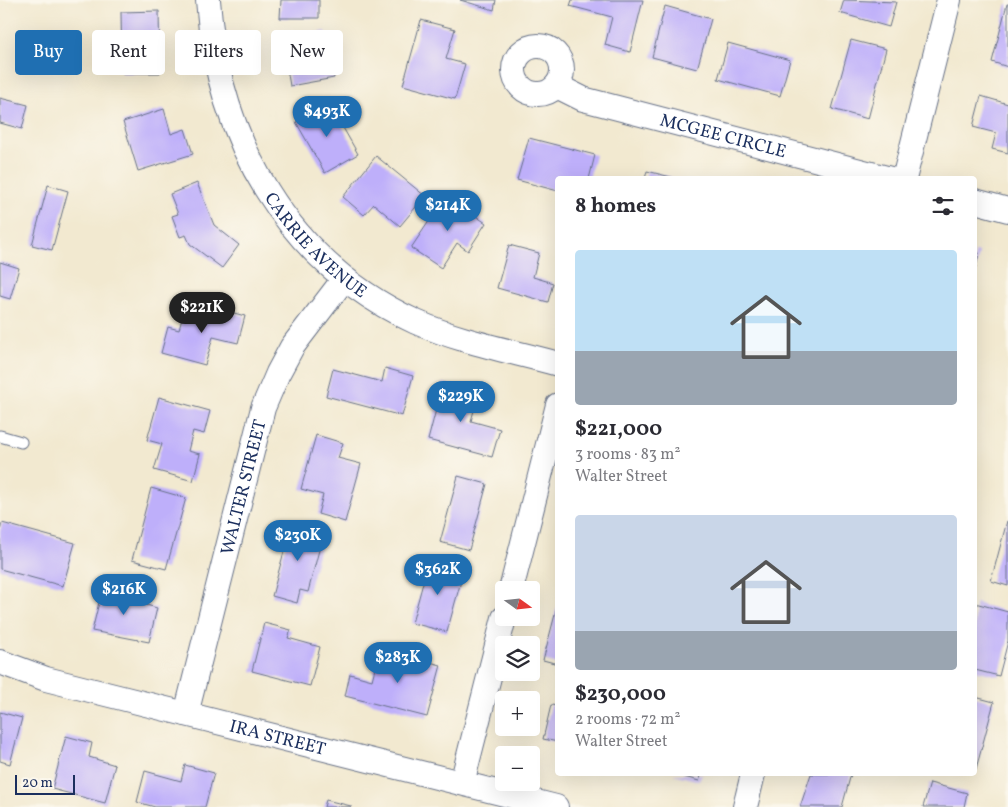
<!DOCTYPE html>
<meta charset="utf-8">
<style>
body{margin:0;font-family:Vollkorn,serif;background:#f2f2f3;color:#2b2b33;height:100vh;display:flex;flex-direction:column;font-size:19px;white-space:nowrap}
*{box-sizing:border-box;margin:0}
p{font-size:16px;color:#7c7c81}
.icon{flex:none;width:28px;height:28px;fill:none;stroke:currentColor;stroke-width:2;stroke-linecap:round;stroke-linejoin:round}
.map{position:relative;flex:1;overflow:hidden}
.side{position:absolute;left:555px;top:176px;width:422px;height:600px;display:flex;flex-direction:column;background:#fff;border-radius:5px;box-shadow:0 5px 20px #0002}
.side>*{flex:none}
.guide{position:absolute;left:15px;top:30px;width:465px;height:45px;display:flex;gap:10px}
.needle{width:32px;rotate:105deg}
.controls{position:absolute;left:495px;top:581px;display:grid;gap:10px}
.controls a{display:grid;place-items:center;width:45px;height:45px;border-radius:5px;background:#fff;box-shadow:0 5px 20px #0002;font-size:25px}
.scale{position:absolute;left:15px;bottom:12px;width:60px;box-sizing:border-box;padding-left:5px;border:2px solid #1b2f5e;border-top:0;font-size:14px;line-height:18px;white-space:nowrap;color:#1b2f5e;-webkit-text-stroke:4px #fbf7ec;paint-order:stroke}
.price{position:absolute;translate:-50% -42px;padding:0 11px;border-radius:18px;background:#1f6fb2;color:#fff;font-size:16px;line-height:32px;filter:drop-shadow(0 1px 2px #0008)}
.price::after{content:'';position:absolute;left:50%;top:30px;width:15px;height:11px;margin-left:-8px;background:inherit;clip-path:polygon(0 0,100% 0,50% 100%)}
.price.active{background:#222;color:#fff}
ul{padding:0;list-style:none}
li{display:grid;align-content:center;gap:10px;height:265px;padding:0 20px}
li span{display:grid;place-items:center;height:155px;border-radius:5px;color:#555}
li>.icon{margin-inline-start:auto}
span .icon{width:90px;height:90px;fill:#fffc;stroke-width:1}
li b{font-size:21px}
h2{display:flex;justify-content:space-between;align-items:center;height:60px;padding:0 20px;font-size:21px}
.pill{padding:0 18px;border-radius:5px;background:#fff;box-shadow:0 5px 20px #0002;font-size:18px;line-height:45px}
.pill.active{background:#1f6fb2;color:#fff}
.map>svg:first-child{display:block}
</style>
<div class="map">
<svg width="1008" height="807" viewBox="0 0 1008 807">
<rect width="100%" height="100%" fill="#fbf7ec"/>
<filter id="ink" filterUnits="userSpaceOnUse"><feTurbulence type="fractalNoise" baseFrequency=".02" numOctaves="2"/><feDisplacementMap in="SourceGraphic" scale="10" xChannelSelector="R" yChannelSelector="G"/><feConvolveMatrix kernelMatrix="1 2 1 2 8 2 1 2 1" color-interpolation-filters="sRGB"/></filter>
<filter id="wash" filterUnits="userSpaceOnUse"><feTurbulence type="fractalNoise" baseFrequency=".0096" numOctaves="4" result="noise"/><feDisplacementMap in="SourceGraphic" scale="20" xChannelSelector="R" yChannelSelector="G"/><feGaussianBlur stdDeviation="1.12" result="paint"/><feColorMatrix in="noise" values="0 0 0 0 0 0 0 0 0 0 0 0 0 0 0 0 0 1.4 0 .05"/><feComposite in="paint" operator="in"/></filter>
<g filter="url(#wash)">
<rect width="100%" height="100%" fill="#f2e9d0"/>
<g id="blocks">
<!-- building -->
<path fill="#beaffa" d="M281,0H319V18H280Z
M460,0H496L494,10Z
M572,0H643L630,52L605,45L612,17L570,6Z
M844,0L896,2L889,27L840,13Z
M1007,4H1008V67L992,62Z
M665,6L711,19L697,69L652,57Z
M159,11L160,73H122L121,12Z
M421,20L455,29L446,59L465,64L455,99L403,85Z
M326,31L334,78L290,86L282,39Z
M851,40L886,49L868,119L832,109Z
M728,43L790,60L780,96L718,79Z
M981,96L1008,104V153L992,149L996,133L973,127Z
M0,98L28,105L22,129L0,123Z
M329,103L358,154L325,173L296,122Z
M164,109L171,134L185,129L193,154L138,171L123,122Z
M529,138L595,155L589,179H558V191L517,180Z
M376,156L425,196L400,226L374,204L364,215L343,197Z
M647,171L675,178V179H645Z
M197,183L214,225L239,245L222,268L190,244L186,235L180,237L172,216L178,214L170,194Z
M48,185L68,191L52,250L32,245Z
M446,196L486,223L468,251L457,243L441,268L411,248Z
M509,245L539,253L533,277L553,283L548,302L497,288Z
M975,252L979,253L976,267H975Z
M0,262L19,268L10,299L0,296Z
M185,307L210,314L212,307L245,316L238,343L213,337L205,365L161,353L168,327L179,330Z
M385,368L413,376L402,416L326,396L333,369L382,382Z
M443,383L479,393L471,421L500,429L492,457L428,440Z
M159,397L210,411L204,434L193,431L188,451L200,454L193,481L154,470L162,444L147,440Z
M316,435L343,443L338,458L361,464L345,522L318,514L323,495L301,489Z
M458,476L487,484L469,550L440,542Z
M151,488L186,498L166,569L132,560Z
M1007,521H1008V586L991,581Z
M292,522L324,531L308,592L300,590L297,603L272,596Z
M2,523L75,543L63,586L0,569V531Z
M429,561L464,570L447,632L412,623Z
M103,586L129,593L128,600L157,608L149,642L92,631Z
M975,603L1008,612V641L999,676L975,670Z
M557,607H558V664L543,660Z
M264,623L291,630L288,638L320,647L310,686L252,671Z
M380,649L441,665L427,717L345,696L350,674L372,680Z
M975,697L994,702L976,769H975Z
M551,705L558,706V742L543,739Z
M0,712L22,718L10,764L0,761Z
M66,736L92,743L89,757L115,765L105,803L52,789Z
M185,765L214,773L205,807H155L137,802L145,771L181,781Z
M673,774H702L699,781Z
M811,774H851L842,807H800Z
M930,783L967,793L964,807H923Z
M326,800L351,806V807H324Z"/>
</g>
</g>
<g filter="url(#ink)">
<use href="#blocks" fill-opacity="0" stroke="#667086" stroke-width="1"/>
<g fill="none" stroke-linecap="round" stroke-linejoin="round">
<!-- service casing -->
<g stroke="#667086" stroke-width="13">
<path id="service" d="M0,436L21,442"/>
</g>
<!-- minor casing -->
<g stroke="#667086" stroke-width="26">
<g id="minor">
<path id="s1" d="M208,0C218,139 287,263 416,322C461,342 511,351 558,364"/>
<circle cx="538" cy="70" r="24"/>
<path id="s2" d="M557,86L583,99L891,179"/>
<path d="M904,179L949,0"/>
<path d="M975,201L1008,210"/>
<path d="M511,590L558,405"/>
<path id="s3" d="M0,662L46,679L556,807"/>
<path id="s4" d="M186,714L263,408L278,373L292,347L344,279"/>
<path d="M462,783L504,618"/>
<path d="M745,807L753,774"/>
</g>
</g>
<!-- service -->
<use href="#service" stroke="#fff" stroke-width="11"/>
<!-- minor -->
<use href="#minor" stroke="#fff" stroke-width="24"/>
</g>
</g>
<g text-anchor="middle" stroke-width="4.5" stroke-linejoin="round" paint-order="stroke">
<!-- street labels -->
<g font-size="18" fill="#1b2f5e" stroke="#fbf7ec">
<text dy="6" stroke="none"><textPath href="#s2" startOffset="174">MCGEE CIRCLE</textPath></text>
<text dy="6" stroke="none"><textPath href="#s1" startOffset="275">CARRIE AVENUE</textPath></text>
<text dy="6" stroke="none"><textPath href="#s4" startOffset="234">WALTER STREET</textPath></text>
<text dy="6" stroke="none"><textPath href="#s3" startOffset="288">IRA STREET</textPath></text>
</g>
</g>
</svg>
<div class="controls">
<a><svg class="needle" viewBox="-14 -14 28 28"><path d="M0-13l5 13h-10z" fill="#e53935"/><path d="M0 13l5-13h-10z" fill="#7c7c81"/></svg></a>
<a><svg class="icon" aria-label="layers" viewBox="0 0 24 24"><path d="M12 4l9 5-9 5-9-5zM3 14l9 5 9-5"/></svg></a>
<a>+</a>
<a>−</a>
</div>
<div class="scale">20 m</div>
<b class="price" style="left:327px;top:138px">$493K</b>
<b class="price" style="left:448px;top:232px">$214K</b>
<b class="price active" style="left:202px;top:334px">$221K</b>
<b class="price" style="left:461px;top:423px">$229K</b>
<b class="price" style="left:298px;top:562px">$230K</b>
<b class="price" style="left:438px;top:596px">$362K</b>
<b class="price" style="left:124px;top:616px">$216K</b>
<b class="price" style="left:398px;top:684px">$283K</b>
<div class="guide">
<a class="pill active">Buy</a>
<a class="pill">Rent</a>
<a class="pill">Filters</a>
<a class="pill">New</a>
</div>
<section class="side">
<h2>8 homes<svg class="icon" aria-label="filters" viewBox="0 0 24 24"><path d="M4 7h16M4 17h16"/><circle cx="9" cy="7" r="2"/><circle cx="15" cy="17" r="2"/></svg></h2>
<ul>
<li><span style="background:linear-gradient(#bfe0f5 65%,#9aa5b1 0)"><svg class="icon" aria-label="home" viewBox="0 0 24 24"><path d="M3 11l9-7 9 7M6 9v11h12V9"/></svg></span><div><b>$221,000</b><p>3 rooms · 83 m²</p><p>Walter Street</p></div></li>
<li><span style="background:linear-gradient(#c9d6e8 75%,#9aa5b1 0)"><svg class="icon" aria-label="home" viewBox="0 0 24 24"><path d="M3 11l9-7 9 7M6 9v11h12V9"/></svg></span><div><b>$230,000</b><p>2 rooms · 72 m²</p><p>Walter Street</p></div></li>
</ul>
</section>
</div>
